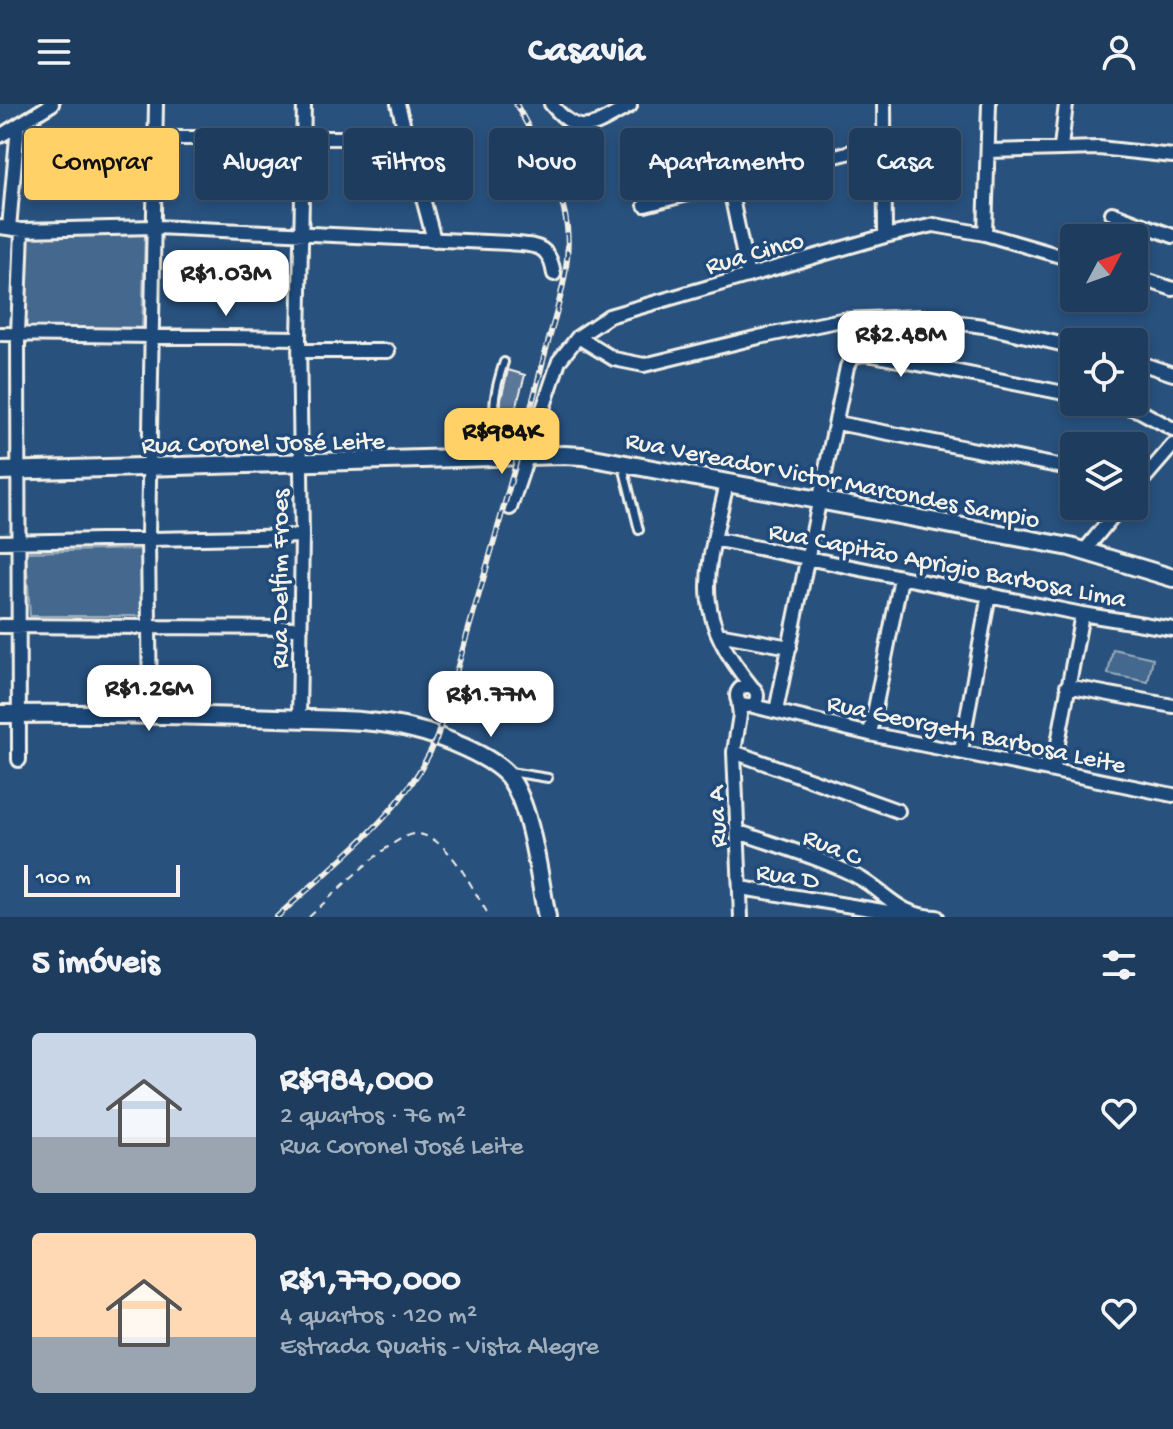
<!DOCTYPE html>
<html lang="pt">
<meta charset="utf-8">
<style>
body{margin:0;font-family:"Gochi Hand",sans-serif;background:#264464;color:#f1f3f6;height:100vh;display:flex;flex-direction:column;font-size:30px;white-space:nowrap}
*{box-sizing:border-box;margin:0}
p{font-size:26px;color:#a1aebc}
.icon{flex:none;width:44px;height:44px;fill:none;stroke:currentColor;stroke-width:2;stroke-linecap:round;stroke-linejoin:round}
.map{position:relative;height:813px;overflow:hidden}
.side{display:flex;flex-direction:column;background:#1e3d5e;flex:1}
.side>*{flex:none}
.top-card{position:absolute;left:24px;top:24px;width:1126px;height:72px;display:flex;gap:16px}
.needle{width:52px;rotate:49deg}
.tools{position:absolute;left:1060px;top:120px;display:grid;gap:16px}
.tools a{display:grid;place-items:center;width:88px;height:88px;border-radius:8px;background:#1e3d5e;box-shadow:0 4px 12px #0003,0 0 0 2px #3c5673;font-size:40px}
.scale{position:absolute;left:24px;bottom:20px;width:156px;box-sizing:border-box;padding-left:8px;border:4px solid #f4f1e8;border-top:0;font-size:22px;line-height:28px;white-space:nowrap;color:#f4f1e8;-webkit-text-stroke:6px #1f4a7a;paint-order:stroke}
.price{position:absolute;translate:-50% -68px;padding:0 18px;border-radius:16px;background:#fff;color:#222;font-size:26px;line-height:52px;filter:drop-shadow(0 2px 4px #0008)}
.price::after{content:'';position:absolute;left:50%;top:48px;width:24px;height:18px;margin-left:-12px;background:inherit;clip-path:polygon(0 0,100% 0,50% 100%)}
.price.selected{background:#ffd166;color:#111}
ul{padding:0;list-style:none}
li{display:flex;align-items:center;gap:24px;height:200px;padding:0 32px}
li span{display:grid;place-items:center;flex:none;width:224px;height:160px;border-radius:8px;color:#555}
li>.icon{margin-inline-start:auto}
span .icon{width:96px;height:96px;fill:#fffc;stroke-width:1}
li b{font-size:34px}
h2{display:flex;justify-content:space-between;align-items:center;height:96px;padding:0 32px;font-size:34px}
.chip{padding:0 28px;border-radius:8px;background:#1e3d5e;box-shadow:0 4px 12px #0003,0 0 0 2px #3c5673;font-size:28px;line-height:72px}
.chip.selected{background:#ffd166;color:#111}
header{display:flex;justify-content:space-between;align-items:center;height:104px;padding:0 32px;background:#1e3d5e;font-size:36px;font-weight:700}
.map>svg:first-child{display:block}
</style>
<header><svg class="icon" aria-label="menu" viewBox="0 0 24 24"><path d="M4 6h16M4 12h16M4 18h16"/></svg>Casavia<svg class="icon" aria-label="person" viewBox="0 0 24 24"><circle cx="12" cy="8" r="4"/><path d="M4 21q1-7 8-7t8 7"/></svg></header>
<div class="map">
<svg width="1173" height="813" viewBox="0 0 1173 813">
<rect width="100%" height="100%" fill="#28517e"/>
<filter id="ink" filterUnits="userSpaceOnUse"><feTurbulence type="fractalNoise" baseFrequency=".0125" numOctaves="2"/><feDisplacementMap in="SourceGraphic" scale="16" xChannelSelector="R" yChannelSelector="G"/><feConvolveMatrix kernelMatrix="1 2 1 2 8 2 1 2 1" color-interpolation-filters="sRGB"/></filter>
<g filter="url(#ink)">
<!-- green -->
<path fill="#45688e" stroke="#9cacbb" stroke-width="2" d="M145,128L142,225L23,223L27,132Z
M142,445V512H30L26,448Z
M1113,545L1153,554L1148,578L1108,570Z"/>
<!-- building -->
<path fill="#5b7899" stroke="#f4f1e8" stroke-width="2" d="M508,266L525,271L513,314L501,310V295Z"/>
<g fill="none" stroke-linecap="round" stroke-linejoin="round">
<!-- service casing -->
<g stroke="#f4f1e8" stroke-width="12">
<path id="service" d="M504,258C490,300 492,309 504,351
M623,362L639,426
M510,668L548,674"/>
</g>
<!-- minor casing -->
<g stroke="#f4f1e8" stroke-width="18">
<path id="minor" d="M398,0L434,136
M551,0C582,37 593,21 630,2
M884,0L885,132
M0,32L52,0
M155,34H408
M1061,43L1066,0
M989,47L1099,44L1173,52
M729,80L748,172
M645,101L886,39
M1112,109L1173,132
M0,123L22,126L155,123L509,139C536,142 549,139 554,170
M9,124L18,22
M985,130L989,0
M1134,172L1173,185
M0,230L299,234
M578,233L614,255L644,261L759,233L841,216L919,213L983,222L1074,243
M299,247H388
M1134,257L1173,270
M1112,298L1140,307L1173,325
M837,319L1074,365
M727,379C707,469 688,505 752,583
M1134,386L1173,341
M510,404L559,257L578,233L609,212L885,132L934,121L985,130L1074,156
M714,435L1082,510L1173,525
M0,438L302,432
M1085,446L1121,402
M0,522L301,524
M718,530L790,543
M1067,582L1173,602
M737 592a10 10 0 1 1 20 0a10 10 0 1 1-20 0Z
M738,596L740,611L734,648L741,813
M749,601L870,630L1173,691
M776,607L847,263C852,250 860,249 873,251L1074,291
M150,609L148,434L156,0
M299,615L302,432L299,234L304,0
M870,630L901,474
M961,647L989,490
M734,648L898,707
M19,656L18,230L22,126
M1053,666L1082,510
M739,728C775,741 822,754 856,772C888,789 897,812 937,813
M741,784L907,811"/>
</g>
<!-- tertiary casing -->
<g stroke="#f4f1e8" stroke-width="22">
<path id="tertiary" d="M0,367L564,351L583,352L1070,443L1173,474
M0,610C93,609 186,611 279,614C323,616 370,614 412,625C438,631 493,652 509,673C532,704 539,775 547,813"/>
</g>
<!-- path -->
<path stroke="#f4f1e8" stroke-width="2" stroke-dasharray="8 6" stroke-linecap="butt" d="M309,813C329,795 392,731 414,730C426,729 438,738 446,746C464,765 476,791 490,813"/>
<!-- service -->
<use href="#service" stroke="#1f4a7a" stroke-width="6"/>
<!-- minor -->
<use href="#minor" stroke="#1f4a7a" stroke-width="12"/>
<!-- tertiary -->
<use href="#tertiary" stroke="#1f4a7a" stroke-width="16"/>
<!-- rail casing -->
<g stroke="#f4f1e8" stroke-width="6">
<path id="rail" d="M277,813C335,759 406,709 437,633C473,511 509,389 541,265C552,219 572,170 567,123C562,79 536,38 516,0"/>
</g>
<!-- rail -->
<use href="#rail" stroke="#1f4a7a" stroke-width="3" stroke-dasharray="9" stroke-linecap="butt"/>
</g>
</g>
<g text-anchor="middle" stroke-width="7" stroke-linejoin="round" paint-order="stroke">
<!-- street labels -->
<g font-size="26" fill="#f4f1e8" stroke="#1f4a7a">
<text transform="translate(754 147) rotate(-16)" y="9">Rua Cinco</text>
<text transform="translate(263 337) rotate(-1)" y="9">Rua Coronel José Leite</text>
<text transform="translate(833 374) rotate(11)" y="9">Rua Vereador Victor Marcondes Sampio</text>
<text transform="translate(948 459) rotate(11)" y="9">Rua Capitão Aprigio Barbosa Lima</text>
<text transform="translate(278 475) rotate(-90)" y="9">Rua Delfim Froes</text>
<text transform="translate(977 628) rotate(12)" y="9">Rua Georgeth Barbosa Leite</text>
<text transform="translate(715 713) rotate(-93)" y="9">Rua A</text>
<text transform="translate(833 741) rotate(22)" y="9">Rua C</text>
<text transform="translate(788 770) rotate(9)" y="9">Rua D</text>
</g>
</g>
</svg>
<div class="tools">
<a><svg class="needle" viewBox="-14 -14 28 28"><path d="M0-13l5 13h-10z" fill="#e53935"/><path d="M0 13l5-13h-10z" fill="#a1aebc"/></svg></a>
<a><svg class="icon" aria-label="locate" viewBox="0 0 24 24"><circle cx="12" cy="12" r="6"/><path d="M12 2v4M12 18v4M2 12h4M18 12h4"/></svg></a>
<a><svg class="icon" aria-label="layers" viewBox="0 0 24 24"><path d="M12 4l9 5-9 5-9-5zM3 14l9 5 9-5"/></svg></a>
</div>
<div class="scale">100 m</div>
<b class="price" style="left:226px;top:214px">R$1.03M</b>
<b class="price" style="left:901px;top:275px">R$2.48M</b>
<b class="price selected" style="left:502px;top:372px">R$984K</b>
<b class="price" style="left:149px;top:629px">R$1.26M</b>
<b class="price" style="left:491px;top:635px">R$1.77M</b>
<div class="top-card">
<a class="chip selected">Comprar</a>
<a class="chip">Alugar</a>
<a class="chip">Filtros</a>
<a class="chip">Novo</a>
<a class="chip">Apartamento</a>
<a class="chip">Casa</a>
</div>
</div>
<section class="side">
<h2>5 imóveis<svg class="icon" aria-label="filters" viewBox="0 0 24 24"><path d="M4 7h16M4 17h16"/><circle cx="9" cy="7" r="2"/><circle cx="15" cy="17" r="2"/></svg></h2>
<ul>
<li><span style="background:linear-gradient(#c9d6e8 65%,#9aa5b1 0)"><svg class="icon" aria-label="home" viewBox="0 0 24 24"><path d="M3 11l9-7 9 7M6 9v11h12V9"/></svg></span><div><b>R$984,000</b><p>2 quartos · 76 m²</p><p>Rua Coronel José Leite</p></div><svg class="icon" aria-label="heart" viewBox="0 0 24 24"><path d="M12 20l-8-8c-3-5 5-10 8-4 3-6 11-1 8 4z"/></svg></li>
<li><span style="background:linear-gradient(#ffd9b3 65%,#9aa5b1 0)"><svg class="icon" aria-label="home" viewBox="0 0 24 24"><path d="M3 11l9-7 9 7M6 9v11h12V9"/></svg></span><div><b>R$1,770,000</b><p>4 quartos · 120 m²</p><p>Estrada Quatis - Vista Alegre</p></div><svg class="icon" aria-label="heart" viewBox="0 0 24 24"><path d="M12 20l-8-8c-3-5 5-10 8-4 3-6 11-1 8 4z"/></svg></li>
</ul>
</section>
